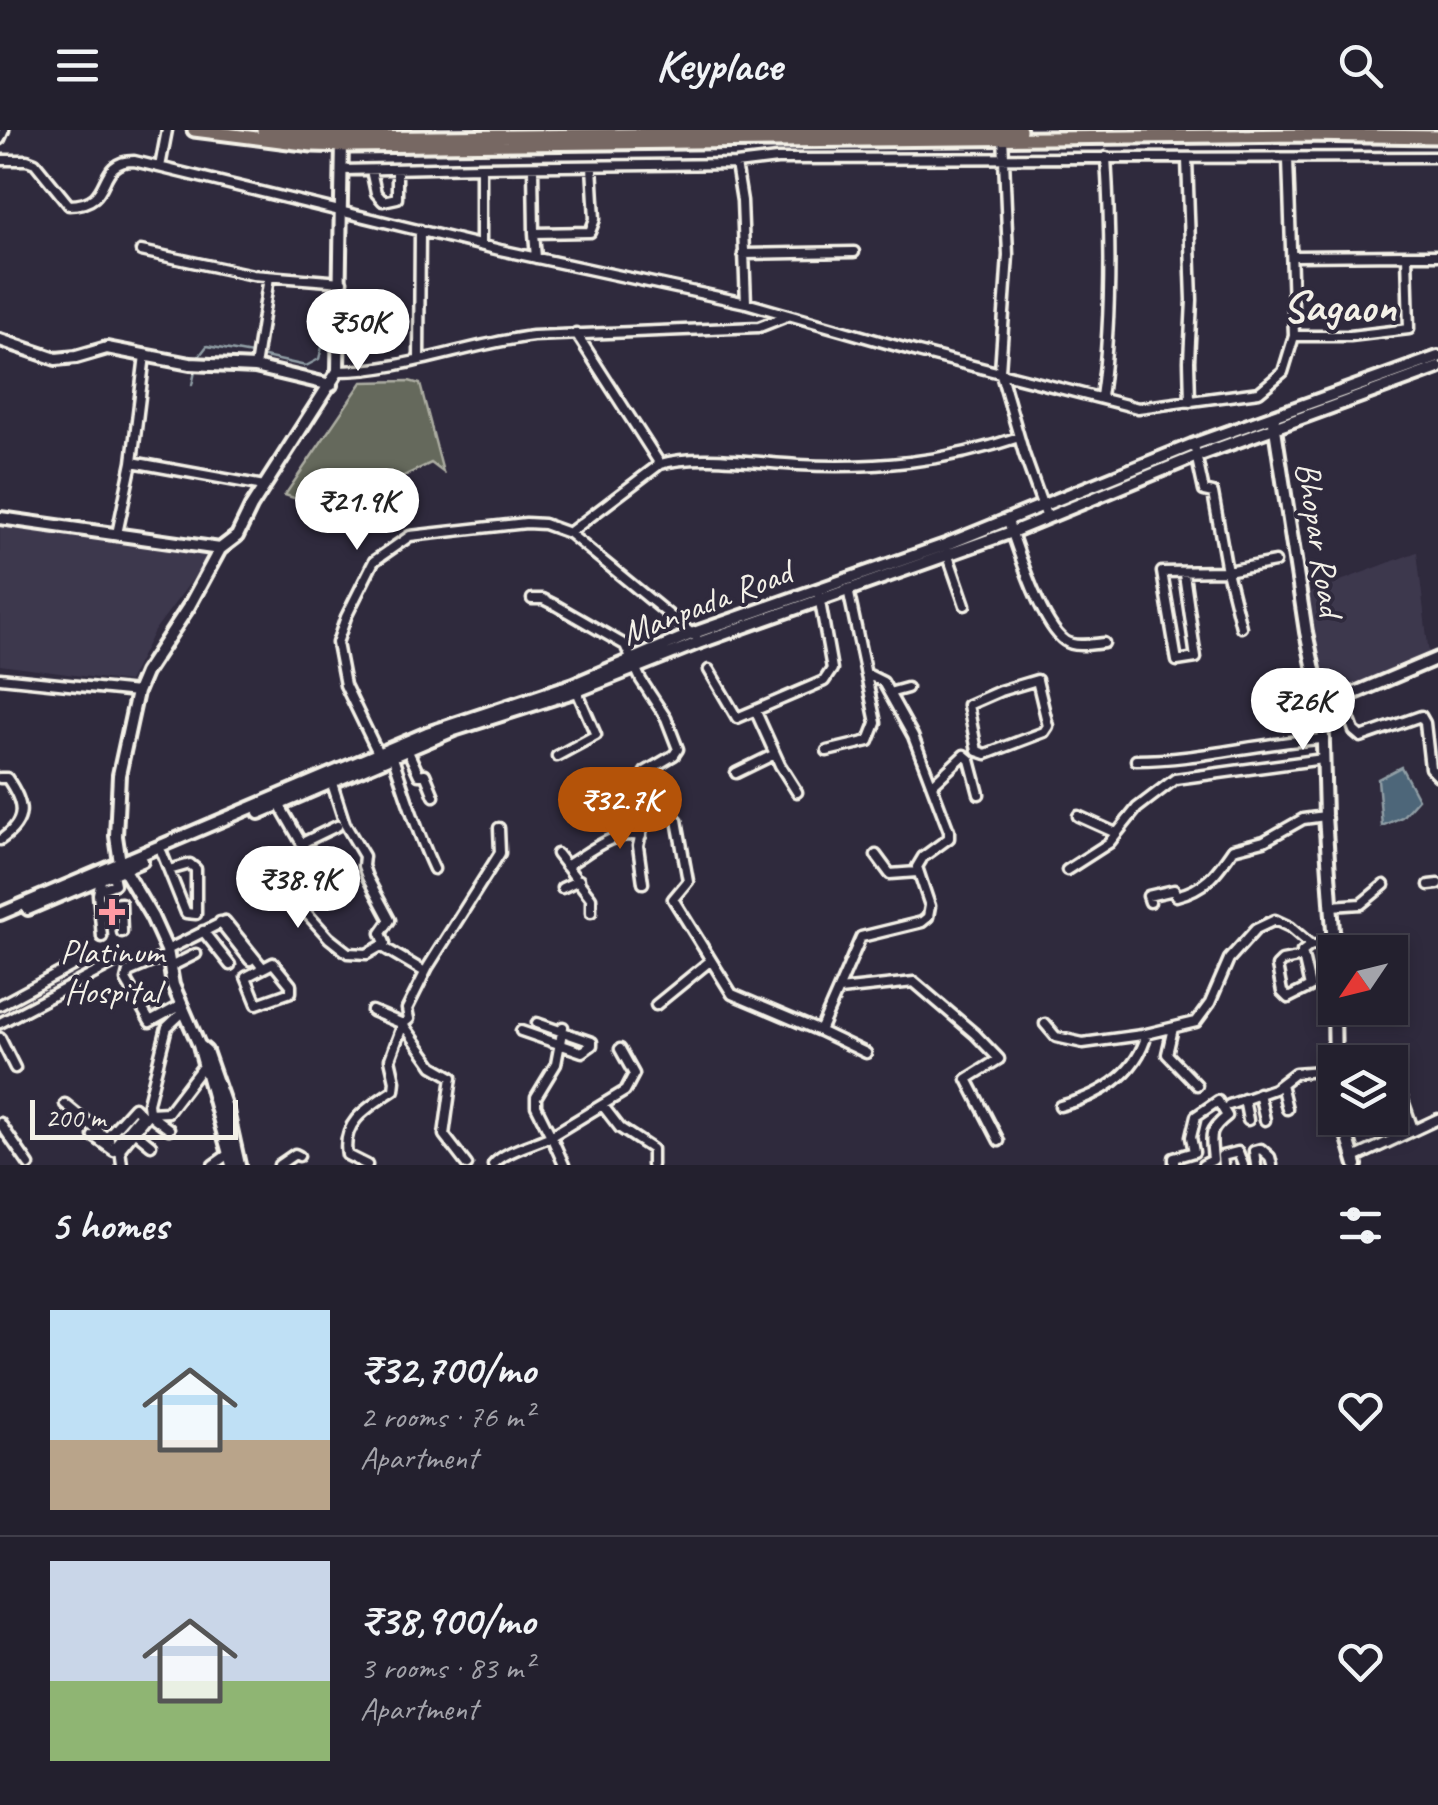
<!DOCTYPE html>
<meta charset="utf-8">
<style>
body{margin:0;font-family:Caveat,sans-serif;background:#2b2836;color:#f1f3f6;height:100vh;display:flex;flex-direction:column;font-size:38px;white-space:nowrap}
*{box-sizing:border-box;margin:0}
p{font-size:32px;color:#a3a3aa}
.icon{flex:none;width:55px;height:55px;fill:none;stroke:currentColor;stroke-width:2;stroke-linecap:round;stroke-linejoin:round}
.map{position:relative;height:1035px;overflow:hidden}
.side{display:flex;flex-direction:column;background:#23202e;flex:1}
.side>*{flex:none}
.needle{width:65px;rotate:235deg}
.fabs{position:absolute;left:1318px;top:805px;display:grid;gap:20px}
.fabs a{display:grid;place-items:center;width:90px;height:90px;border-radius:0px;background:#23202e;box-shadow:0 5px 15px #0003,0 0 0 2px #403e4a;font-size:50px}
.scale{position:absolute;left:30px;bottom:25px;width:208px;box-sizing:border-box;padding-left:10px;border:5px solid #f4f1e8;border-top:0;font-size:28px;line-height:35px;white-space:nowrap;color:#f4f1e8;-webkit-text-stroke:8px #2f2a3d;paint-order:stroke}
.price{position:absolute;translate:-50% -85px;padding:0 22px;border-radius:35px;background:#fff;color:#222;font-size:32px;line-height:65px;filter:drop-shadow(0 2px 5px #0008)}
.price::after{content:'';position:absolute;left:50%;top:60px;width:30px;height:22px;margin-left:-15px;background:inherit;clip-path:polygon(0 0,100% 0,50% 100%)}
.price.on{background:#b45309;color:#fff}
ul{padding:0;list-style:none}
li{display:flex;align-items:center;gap:30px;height:250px;padding:0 50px}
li+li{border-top:2px solid #403e4a}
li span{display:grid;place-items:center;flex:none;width:280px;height:200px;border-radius:0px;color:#555}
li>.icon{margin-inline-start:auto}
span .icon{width:120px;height:120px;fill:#fffc;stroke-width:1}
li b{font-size:42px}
h2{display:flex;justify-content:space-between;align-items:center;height:120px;padding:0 50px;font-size:42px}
header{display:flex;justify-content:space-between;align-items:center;height:130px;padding:0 50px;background:#23202e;font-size:45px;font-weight:600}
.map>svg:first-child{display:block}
</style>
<header><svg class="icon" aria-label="menu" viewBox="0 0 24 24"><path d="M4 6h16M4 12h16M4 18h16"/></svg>Keyplace<svg class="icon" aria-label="search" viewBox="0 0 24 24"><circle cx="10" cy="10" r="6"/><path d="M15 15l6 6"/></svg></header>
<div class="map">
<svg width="1438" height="1035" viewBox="0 0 1438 1035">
<rect width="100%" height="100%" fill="#2f2a3d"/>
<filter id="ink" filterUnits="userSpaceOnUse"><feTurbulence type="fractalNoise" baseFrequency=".01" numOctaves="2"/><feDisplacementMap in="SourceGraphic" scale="20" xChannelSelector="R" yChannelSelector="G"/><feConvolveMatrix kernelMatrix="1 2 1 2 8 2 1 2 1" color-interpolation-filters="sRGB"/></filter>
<g filter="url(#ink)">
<!-- built -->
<path fill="#3e384e" d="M0,390L213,422L154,501L128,552L0,535Z
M1417,422L1429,525L1326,566L1309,463Z"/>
<!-- green -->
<path fill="#65695b" stroke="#acada2" stroke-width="2.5" d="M409,251L420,254L443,342L431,333L370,362L346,384L323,399L306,372L285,365L362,252Z"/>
<!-- water -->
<path fill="#4e6679" stroke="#909ea5" stroke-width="2.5" d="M1401,637L1418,669L1402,687L1382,696L1378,649Z"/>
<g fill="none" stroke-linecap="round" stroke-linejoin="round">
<!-- stream -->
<path stroke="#909ea5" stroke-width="2.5" d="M260,226L306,236L319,229L329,190V156
M197,229L207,216L252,224
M192,255L196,237"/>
<!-- street casing -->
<g stroke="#f4f1e8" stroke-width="15">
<path id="street" d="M1003,5L1008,125L1000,241L1024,324L1047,388
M0,9L4,0
M1187,29L1192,170L1189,231L1190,272
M0,30H27L35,33L69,75C117,75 93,31 134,31L500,120L746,173L918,222L1138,278L1259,262L1283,242L1294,206L1288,29
M736,34L742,71L746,173
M160,37L167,0
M533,37L534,103
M342,40L481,37
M371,40L376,63L383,71L397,68V39
M481,115V37L736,34L777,29L1438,27
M141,121L253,145L342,152
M743,124L854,122
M1407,125H1438
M1294,126L1407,125L1409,199L1350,206H1294
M536,128L534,103L590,102L595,89L592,36
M419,230L420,100
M255,237L269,147
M338,241C405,241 467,214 533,206L759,197L787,186
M1101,267C1112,188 1111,107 1106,27
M1194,315L1204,361L1213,363L1227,441L1275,432
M132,332L145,225
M660,334C697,323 759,333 798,335C875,339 946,332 1019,307
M1008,391C1018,420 1041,494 1065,511C1075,518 1093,514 1104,513
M569,403L660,334L576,203
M117,404L132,332L264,356
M947,423L965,475
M1184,444L1196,528L1177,531L1162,442L1227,441L1241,497
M532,469H543L557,476L625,515L641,550L666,588L678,619L674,625L645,642L634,662L644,691L638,716L643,753
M709,540L737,588L824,551L832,539L819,466
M0,548L137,562
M1037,550L1048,596L1044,602L986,624L977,621L968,575L1000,561Z
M889,563L907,558
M1342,568L1354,601L1361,607L1421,586L1425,593L1430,638L1438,646
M756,582L780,635L797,662
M406,617L419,645L425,644L434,666
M827,621L869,611L876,593L848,459
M391,622C405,662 416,701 434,739
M379,625L345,555L337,513L346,487L374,431L410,406L526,393L544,394L569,403L696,507
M557,626L596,605L576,559
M1136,630C1200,630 1260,612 1324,609
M736,643L775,624
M330,647L345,694L364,726L363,736L367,747L390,790L381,803L385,813L381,816
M0,648H7C25,674 28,691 0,710
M932,655L964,625L970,630L979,664
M602,671L634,662
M279,674L306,721L281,736L285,759L329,808L348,823L367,824L381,816L425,842
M1078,686L1116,703
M644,691L667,686L677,690L688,751L673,769L732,864L820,901L861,807L922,792L928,787L930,776L917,737L923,727L949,708V701L913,606L883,552L867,544
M302,713L337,696
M162,723L186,783L196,784V739L190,734L169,740
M557,724L591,768V782
M876,725L890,744L917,742
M566,736C590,722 613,700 641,706
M1067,740L1109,713L1137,678L1175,649L1323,629
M101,750L98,764L102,807
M1429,755L1438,754
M562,758L579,750
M101,759L115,754L112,739
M1150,772L1148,766L1174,760L1176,766C1205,759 1216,744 1233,719L1264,711L1303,689L1325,686
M99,775L121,773L122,802
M1331,776L1361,774L1384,755
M220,792L250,830
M203,801L230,835
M167,820L225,791L263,838
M168,825L128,842L126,850L150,892L181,875
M1303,827L1282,831L1277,836L1282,862L1288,868L1310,857L1302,822L1311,815
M273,833L291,855V862L257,874L246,847Z
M170,837L196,824
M839,860L914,852L975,904L999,929L967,949L999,1011
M0,875L76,834
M656,875L710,831
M372,881L403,894L409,889L407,879L428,837L500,723L499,698
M0,893L118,831
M403,894L433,936L452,947L444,1005L467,1035
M1045,894L1056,907L1083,913L1142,905L1196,892L1210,873L1229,829L1256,799L1275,790L1290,797L1311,815L1334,816
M563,897L556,934L536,967V976L551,1006L625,961L634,944L620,919
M1173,898L1167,924L1197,955
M521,901L582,922L592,915V912L537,893
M820,901L866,923
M0,908L15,938
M1281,954L1287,979
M1400,962L1413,999
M1259,963L1265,990
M1244,969L1248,990
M65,974L109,1010
M1229,975L1274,959L1295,943L1334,940
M603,976L620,998L652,1019V1035
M1060,976C1099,966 1136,945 1147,904
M149,983L148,973L167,897L184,881
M153,987L169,999
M0,993L29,1035
M134,1001L151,1015
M93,1006L114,1021
M106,1008L134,977L141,984L115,1015
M1354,1028L1438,989
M122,1035L120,1019L149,983L168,982L203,936
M213,1035L230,1023
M279,1035L295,1024L299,1026
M367,1035L347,1025C341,991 369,977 394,960L395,951L390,929L403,894
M493,1035C504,1021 534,1014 551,1006L564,1035
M1174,1035V1028L1194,1022L1191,1007L1196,986L1218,971L1227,986C1207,1002 1211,1006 1213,1030L1203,1035
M1223,1035L1222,1026L1238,1022L1243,1035
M1256,1035L1254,1021L1261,1019L1270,1027L1272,1035"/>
</g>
<!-- secondary casing -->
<g stroke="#f4f1e8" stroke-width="18">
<path id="secondary" d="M0,210L56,229L76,227L107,218L190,234L255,237L331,255
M1274,292L1306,502L1322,577L1325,686L1333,801L1335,946
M0,388L220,419
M1322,577L1438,528
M259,683L454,600L577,561L698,513L1012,402L1197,326L1438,238
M28,779L142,731
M0,784L427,603L574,554L694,503L945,415L1192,315L1438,227
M199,915L206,921L227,981L239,1035
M1342,988L1356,1035
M232,1035L199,915L173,855L167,820L152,787L120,733L116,706L119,645L137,562L145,543L189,476L220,419L237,406L251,377L338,241L342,11"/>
</g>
<!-- primary casing -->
<g stroke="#f4f1e8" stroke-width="19">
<path id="primary" d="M194,0L312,15L349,16L1301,5L1438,7
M263,0L349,8L1020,0"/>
</g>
<!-- street -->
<use href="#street" stroke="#2f2a3d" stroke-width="8"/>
<!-- secondary -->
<use href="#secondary" stroke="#2f2a3d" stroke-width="10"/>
<!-- primary -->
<use href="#primary" stroke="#776864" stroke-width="11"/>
</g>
</g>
<!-- markers -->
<path fill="#ff9aa2" stroke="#2f2a3d" stroke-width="4" d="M107 767h10v10h10v10h-10v10h-10v-10h-10v-10h10z"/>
<g text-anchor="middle" stroke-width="8" stroke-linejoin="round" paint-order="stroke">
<!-- street labels -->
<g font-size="35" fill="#f4f1e8" stroke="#2f2a3d">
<text transform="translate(1320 409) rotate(81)" y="12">Bhopar Road</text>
<text transform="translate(706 472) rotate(-21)" y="12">Manpada Road</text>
</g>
<!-- poi labels -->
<g font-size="35" fill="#f4f1e8" stroke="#2f2a3d">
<text x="112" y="833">Platinum<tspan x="112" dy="40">Hospital</tspan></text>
</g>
<!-- district labels -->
<g font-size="45" font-weight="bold" fill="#f4f1e8" stroke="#2f2a3d">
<text x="1339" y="191">Sagaon</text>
</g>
</g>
</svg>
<div class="fabs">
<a><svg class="needle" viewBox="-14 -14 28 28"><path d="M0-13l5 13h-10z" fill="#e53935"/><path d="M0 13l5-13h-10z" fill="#a3a3aa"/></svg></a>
<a><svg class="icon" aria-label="layers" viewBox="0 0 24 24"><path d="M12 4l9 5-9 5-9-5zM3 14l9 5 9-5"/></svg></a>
</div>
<div class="scale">200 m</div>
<b class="price" style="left:358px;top:244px">₹50K</b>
<b class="price" style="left:357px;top:423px">₹21.9K</b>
<b class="price" style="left:1303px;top:623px">₹26K</b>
<b class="price on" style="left:620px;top:722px">₹32.7K</b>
<b class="price" style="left:298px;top:801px">₹38.9K</b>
</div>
<section class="side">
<h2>5 homes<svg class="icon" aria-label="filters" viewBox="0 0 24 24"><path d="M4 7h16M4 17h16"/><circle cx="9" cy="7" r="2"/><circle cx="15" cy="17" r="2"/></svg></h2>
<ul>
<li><span style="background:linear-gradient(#bfe0f5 65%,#b9a48a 0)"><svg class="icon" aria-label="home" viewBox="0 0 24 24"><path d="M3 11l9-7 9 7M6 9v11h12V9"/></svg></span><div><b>₹32,700/mo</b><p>2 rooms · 76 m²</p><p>Apartment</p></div><svg class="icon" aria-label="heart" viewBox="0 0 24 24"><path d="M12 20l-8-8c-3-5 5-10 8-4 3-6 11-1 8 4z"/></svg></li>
<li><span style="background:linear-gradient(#c9d6e8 60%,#8fb573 0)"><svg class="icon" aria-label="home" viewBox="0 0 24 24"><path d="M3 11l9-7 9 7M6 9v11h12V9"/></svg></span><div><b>₹38,900/mo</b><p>3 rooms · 83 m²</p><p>Apartment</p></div><svg class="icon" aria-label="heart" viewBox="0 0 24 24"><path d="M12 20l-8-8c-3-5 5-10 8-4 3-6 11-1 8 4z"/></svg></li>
</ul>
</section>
